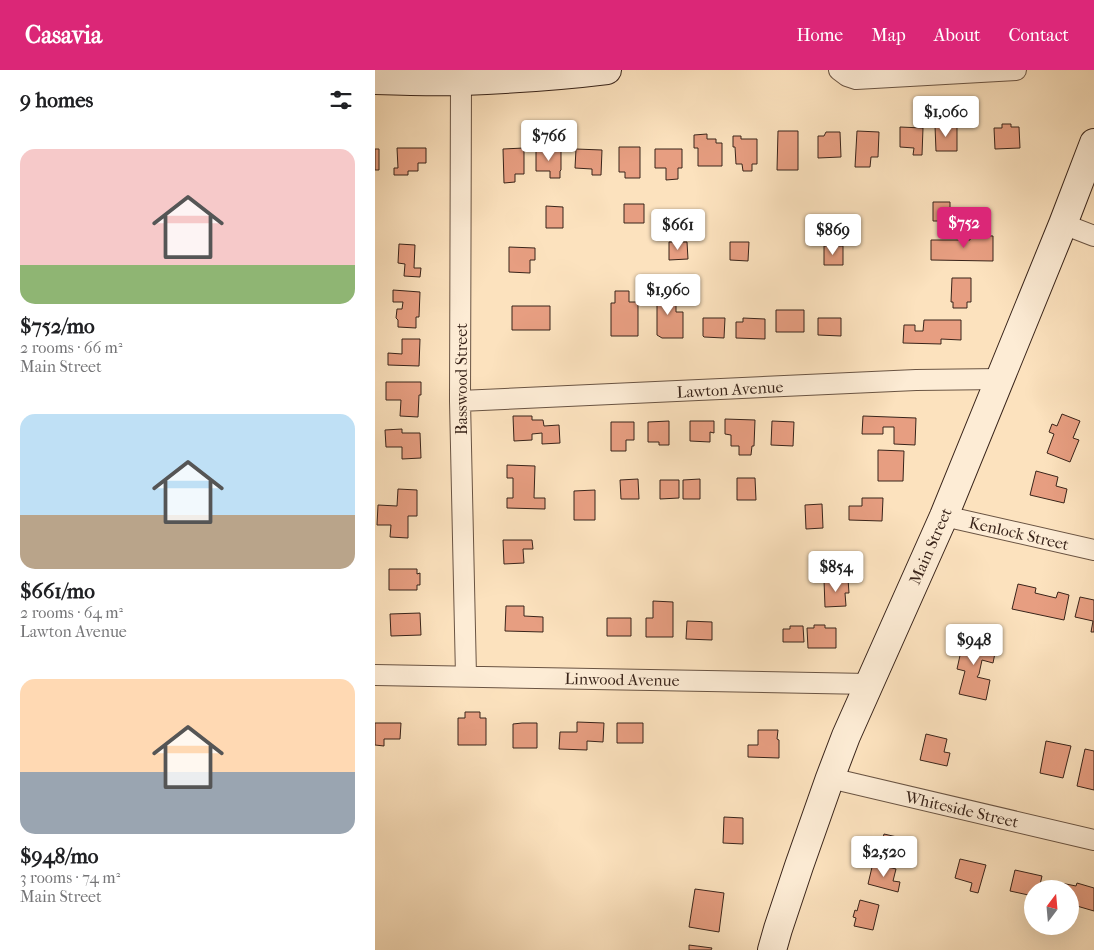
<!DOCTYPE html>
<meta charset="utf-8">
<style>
body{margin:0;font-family:"IM FELL French Canon",serif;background:#f2f2f2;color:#202124;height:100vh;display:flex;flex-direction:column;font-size:19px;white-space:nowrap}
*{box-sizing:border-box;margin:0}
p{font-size:16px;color:#757577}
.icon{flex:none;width:28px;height:28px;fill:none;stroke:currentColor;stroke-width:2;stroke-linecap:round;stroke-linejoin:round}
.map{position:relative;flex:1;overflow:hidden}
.side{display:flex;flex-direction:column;background:#fff;width:375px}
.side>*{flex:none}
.needle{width:32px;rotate:16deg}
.buttons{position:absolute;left:649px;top:810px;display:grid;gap:10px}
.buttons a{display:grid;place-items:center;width:55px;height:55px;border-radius:50%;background:#fff;box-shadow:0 5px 20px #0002;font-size:25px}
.price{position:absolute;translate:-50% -42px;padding:0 11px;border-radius:5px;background:#fff;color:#222;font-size:16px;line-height:32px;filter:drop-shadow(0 1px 2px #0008)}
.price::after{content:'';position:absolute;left:50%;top:30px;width:15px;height:11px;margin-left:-8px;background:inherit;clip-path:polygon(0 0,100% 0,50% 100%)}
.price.selected{background:#db2777;color:#fff}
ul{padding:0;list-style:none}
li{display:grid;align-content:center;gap:10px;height:265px;padding:0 20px}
li span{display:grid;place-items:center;height:155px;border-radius:15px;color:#555}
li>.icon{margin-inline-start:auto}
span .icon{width:90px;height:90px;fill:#fffc;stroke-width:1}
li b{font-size:21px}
h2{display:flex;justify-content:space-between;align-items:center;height:60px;padding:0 20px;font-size:21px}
header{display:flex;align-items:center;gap:30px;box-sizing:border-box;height:70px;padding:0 25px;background:#db2777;color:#fff}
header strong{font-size:24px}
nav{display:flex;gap:28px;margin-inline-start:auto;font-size:18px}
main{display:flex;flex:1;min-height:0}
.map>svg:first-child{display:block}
</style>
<header>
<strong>Casavia</strong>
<nav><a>Home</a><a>Map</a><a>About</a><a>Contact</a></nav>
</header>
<main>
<section class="side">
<h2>9 homes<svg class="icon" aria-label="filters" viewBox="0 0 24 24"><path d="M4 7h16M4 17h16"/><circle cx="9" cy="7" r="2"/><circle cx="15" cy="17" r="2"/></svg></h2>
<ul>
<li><span style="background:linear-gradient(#f6c9c9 75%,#8fb573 0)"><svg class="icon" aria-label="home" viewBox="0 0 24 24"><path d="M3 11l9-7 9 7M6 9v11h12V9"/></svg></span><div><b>$752/mo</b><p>2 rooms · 66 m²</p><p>Main Street</p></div></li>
<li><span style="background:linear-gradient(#bfe0f5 65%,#b9a48a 0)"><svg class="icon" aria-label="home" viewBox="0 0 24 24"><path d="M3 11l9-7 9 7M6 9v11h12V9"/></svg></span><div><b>$661/mo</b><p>2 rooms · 64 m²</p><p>Lawton Avenue</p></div></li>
<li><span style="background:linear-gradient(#ffd9b3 60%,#9aa5b1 0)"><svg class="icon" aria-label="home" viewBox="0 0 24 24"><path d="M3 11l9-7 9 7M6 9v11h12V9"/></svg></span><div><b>$948/mo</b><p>3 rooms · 74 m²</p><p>Main Street</p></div></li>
</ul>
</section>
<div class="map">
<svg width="719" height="880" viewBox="0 0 719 880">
<rect width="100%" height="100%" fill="#fce2be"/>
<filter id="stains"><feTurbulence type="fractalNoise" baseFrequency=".004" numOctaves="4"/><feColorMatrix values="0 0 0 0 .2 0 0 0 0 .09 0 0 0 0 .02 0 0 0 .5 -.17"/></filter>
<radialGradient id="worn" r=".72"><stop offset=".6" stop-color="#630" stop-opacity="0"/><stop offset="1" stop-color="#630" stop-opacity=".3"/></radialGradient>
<!-- building -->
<path fill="#e79e81" stroke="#39241a" d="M627,54H636V57H644L645,78L620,79L619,58H627Z
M560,56H582V81H561Z
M525,57L548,58L547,85H538L539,78L525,77Z
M403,61H423V100H402Z
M482,61L504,62L503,87H496L495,97H480Z
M451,62H465L466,87L443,88V66H449Z
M332,64V69H341V73H347V96H323V78H319V65Z
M358,66H366V69H382V94H377V101H368L367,94H361L360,77H358Z
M244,77H265V108H250V102H244Z
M22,78H51V93H43V101H33V105H19V98H23Z
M149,78V104H140V112L129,113L128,79Z
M0,79H4V100H0Z
M179,79L186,80V100L185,101V108H175V101H161V81Z
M201,79L227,80L226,105H217V99L200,98Z
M280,79H307V98H303V109L291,110V98H280Z
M558,132H575V151H558Z
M249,134H269V153H249Z
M171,136L188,137V158H171Z
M595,165L618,166V191L556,190V170H595Z
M294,172H312L313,189L294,190Z
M355,172H374L373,191L355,190Z
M24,174L40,175L39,198H46L45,207L29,206L30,194L23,193Z
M449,176H468V195H449Z
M134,177L160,178V190H155V203L134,202Z
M577,208H596V232H592V238H578V232H576Z
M282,217H295V227L301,228V242H308V268H287L282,265Z
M18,220L45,222L44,247H41V258L23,257V250L21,248L22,239H27L28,232H18Z
M240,221H254V232H263V266H236V233H240Z
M137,236H175V260H137Z
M401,240H429V262H401Z
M328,248H350L349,268L329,267L328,266Z
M368,248L390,249V269L361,268V252H368Z
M443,248H466V266L443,265Z
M549,250H586V270L566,269V274L528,273L529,255H540V261H548Z
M27,269H45L44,296L13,295V283L27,284Z
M11,312H46V325H44L43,347L25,346L26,330H11Z
M687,344L705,351L698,368L704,370L695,392L672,383L679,364L674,362L677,354L682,356Z
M138,346H157V350H168L169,356L184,355L185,373L167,374V363L157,364V370L139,371Z
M488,346L541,348L540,375L519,374V357H508V364H487Z
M350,349L380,350L379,376H377L376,385H364V376H356V365L350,364Z
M294,351V375H284V372H273V352Z
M315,351H339V363L335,362V372L315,371Z
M397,351L419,352L418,376L396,375Z
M236,352H259V370H251V381H236Z
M27,359V363H45L46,388L27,389V377H11L10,360Z
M503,380L529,381L528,411H503Z
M132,395L160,396L159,428H170V439L132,438V428H138V408H132Z
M661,401L683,407L681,416L692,419L689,433L655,425Z
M362,408H380L381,430H362Z
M263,409L264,429H246L245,410Z
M325,409V429H308V410Z
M285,410H304V428L285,429Z
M23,419L42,420V446H33V468L15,467L16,455H2L3,435L22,436Z
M220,420V450H199V421Z
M487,428H508L507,451L474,450V436H487Z
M447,434L448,458L431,459L430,435Z
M128,470H157L158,479H148L149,493L129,494Z
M14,499H42V504L45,503V515H42V520H14Z
M473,509L474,523H470L471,536L450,537L449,510Z
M643,514L661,518L660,523L681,528L683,522L694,525L689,550L637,539Z
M705,527L719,530V562H716L718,551L700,547Z
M278,531L298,532V567H271V548H278Z
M131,536H149V546L168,547V562L130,561Z
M45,543L46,565L16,566L15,544Z
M232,548H256V566H232Z
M312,551L337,552V570L311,569Z
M439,555H450V558H461V578H433L432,558H439Z
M415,556H428L429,572H408V559H415Z
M590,563L612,568L609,580L620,583L618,593L607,590L604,604L602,607L615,610L611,630L584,624L590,601L582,599Z
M90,642H105V648H111V675H83V648H90Z
M202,652L229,653L228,672L212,671V680L184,679L185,662H202Z
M0,653H26L25,669H9V676L0,675Z
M147,653H162V678H138V654Z
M242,653H268V673H242Z
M383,660H403L402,669L404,670V688L373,687V675H383Z
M551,664L572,669L569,682L575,683L572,696L545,690Z
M671,671L696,676L688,708L665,703Z
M710,679L719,681V720L702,716Z
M349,747L368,748V774L348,773Z
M509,764L535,770L530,790L504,784Z
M585,789L611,795L603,823L595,821L597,813L580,808Z
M498,793L521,799L518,811L525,812L523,822L493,814Z
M640,800L667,806L664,819H658V826L635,821Z
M686,813L701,816L702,813L719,818V841L695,834V819H685Z
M320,819L349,823L344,862L314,857Z
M485,830L504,835L498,860L479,856L481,848L478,847L480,840L482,841Z
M314,875L337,878L336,880H314Z"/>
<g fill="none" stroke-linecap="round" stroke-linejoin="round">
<!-- minor casing -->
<g stroke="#6a5443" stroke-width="22">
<path id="minor" d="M464,0L472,6L481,9L641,0
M86,11L85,331L91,606
M688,154L719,166
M85,331L541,310L625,309
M569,446L719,480
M0,605L494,614
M455,708L719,770"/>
</g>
<!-- secondary casing -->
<g stroke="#39241a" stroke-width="30">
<path id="secondary" d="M0,10C29,11 59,12 88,11C136,9 184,6 232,0
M397,880L403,859L424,796L455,708L471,666L569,446L688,154L719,73"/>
</g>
<!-- minor -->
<use href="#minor" stroke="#fdecd5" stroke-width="20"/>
<!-- secondary -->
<use href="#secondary" stroke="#fdecd5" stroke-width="28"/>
</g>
<g text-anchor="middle" stroke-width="4.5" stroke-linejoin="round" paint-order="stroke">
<!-- street labels -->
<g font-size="16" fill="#39241a" stroke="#fdecd5">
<text transform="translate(86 309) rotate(-90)" y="6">Basswood Street</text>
<text transform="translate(355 319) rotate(-3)" y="6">Lawton Avenue</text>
<text transform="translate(644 463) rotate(13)" y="6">Kenlock Street</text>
<text transform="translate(555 476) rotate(-66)" y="6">Main Street</text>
<text transform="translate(247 609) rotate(1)" y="6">Linwood Avenue</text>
<text transform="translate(587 739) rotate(13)" y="6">Whiteside Street</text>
</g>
</g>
<rect width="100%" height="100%" filter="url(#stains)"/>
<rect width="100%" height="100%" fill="url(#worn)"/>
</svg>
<div class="buttons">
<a><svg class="needle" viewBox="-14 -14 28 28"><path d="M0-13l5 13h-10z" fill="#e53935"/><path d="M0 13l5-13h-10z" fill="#757577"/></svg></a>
</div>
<b class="price" style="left:571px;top:68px">$1,060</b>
<b class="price" style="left:174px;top:92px">$766</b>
<b class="price selected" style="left:589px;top:179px">$752</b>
<b class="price" style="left:303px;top:181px">$661</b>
<b class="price" style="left:458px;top:186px">$869</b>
<b class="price" style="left:293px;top:246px">$1,960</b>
<b class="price" style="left:461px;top:523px">$854</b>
<b class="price" style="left:599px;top:596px">$948</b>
<b class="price" style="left:509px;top:808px">$2,520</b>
</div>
</main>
